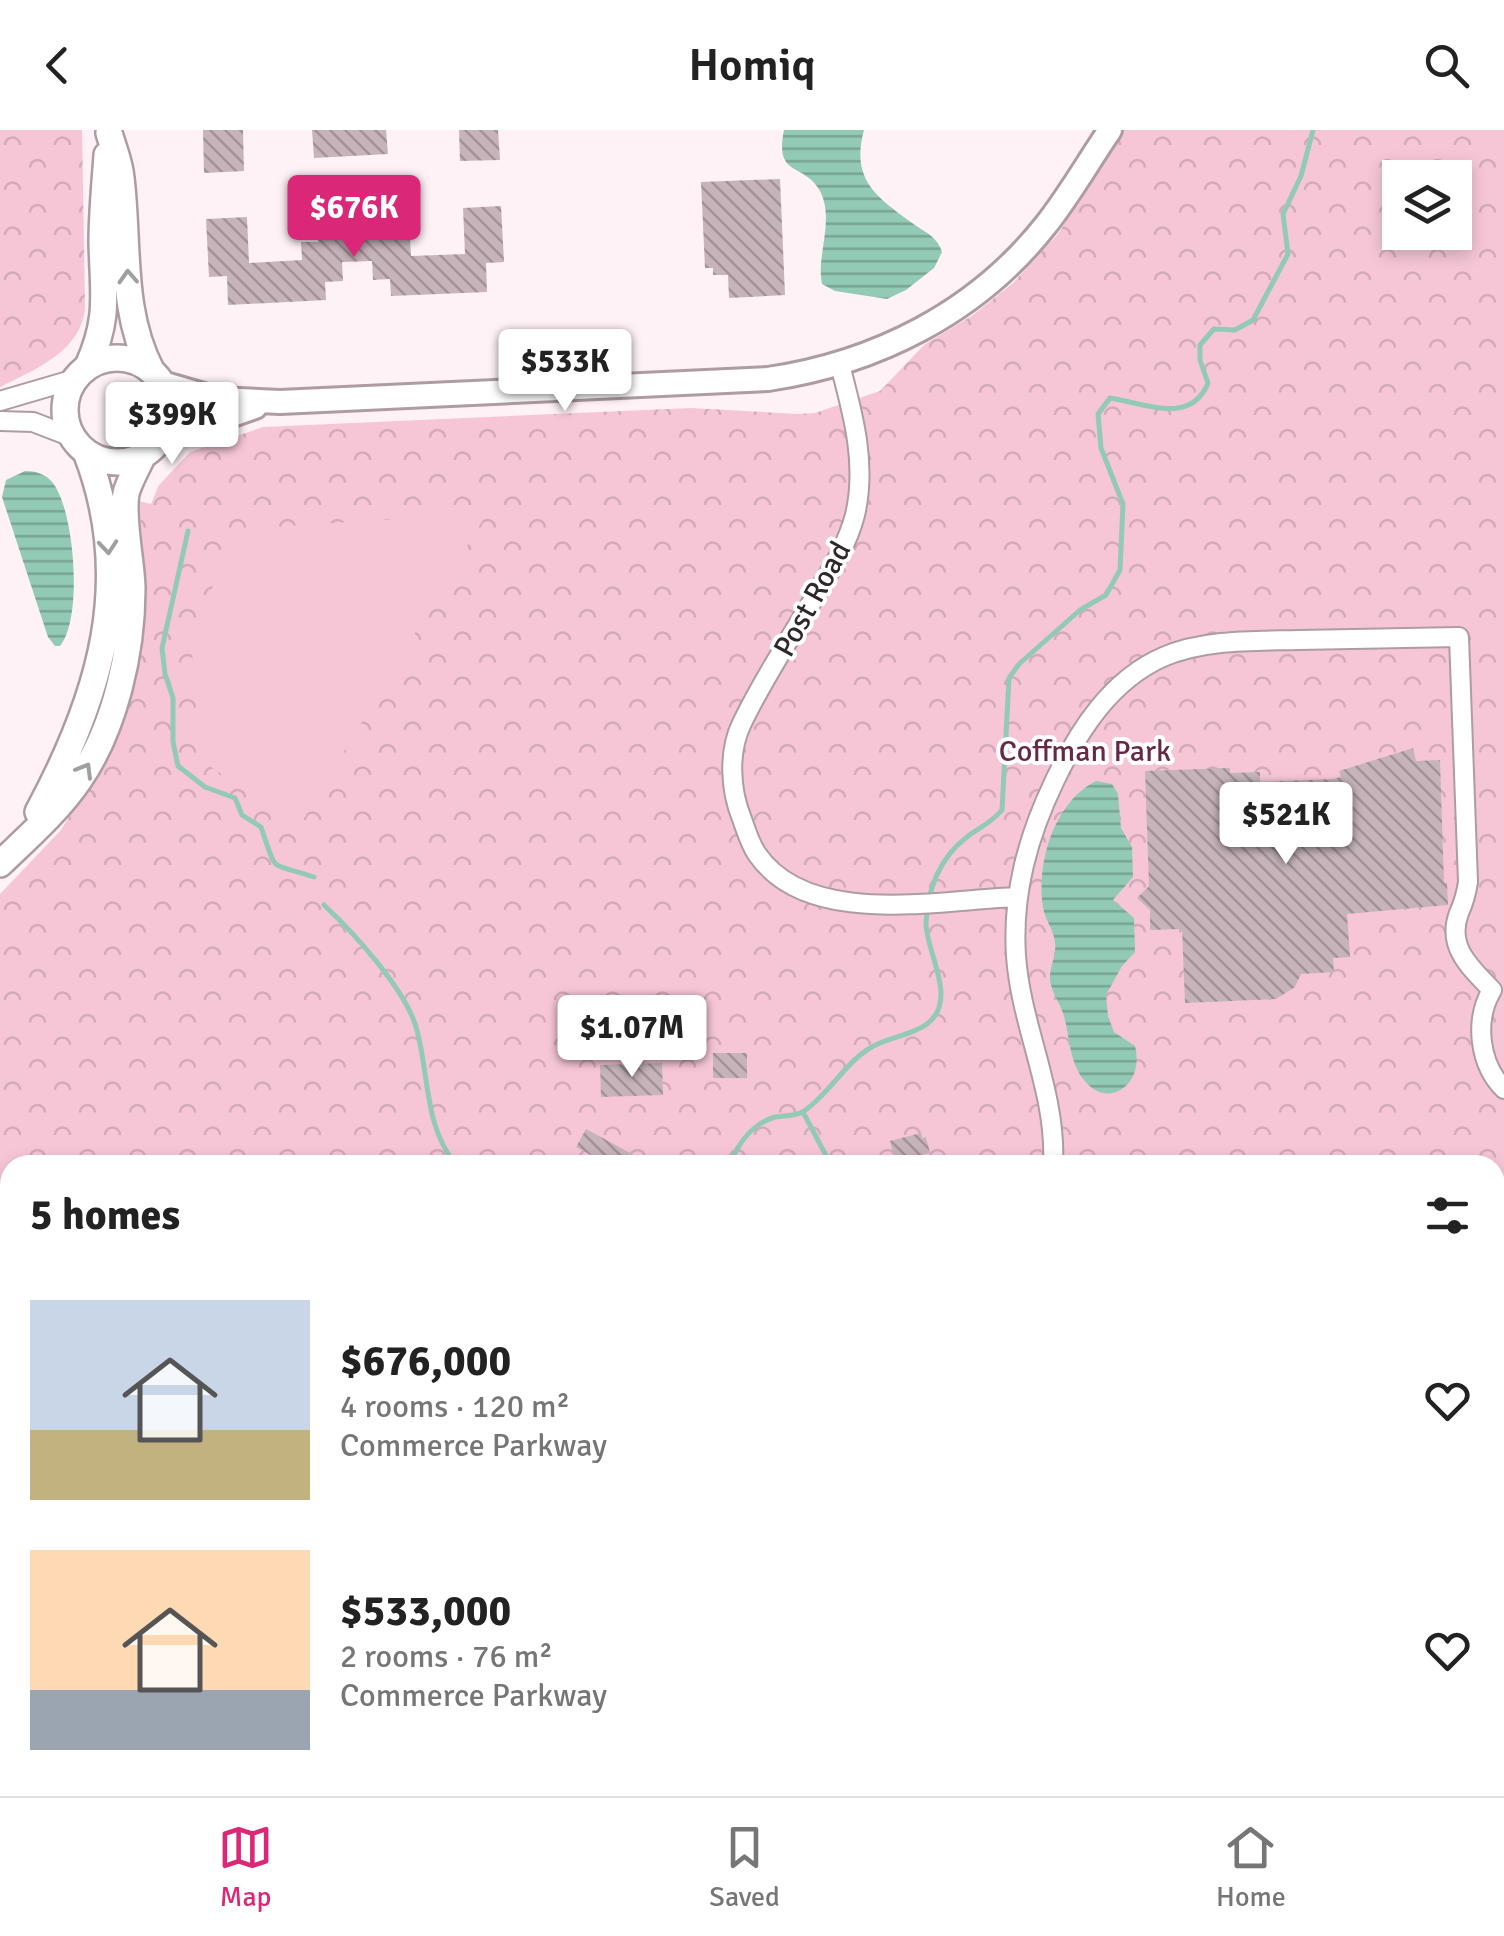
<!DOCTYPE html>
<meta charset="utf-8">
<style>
body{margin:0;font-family:Signika,sans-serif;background:#f2f2f2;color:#222;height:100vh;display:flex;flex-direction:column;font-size:38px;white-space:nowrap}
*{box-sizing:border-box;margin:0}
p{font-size:32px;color:#767676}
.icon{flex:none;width:55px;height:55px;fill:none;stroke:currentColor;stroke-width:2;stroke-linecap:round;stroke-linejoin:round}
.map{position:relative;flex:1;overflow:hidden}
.drawer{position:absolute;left:0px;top:1025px;width:1505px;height:642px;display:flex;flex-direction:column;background:#fff;border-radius:30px 30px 0 0;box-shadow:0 5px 15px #0003}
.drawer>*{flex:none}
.buttons{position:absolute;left:1382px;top:30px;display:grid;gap:20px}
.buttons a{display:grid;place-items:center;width:90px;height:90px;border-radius:0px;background:#fff;box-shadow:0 5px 15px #0003;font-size:50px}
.price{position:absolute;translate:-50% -85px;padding:0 22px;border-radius:10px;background:#fff;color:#222;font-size:32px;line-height:65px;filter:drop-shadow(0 2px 5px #0008)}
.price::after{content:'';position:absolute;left:50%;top:60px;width:30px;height:22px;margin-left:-15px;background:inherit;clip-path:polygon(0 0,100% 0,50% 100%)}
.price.active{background:#db2777;color:#fff}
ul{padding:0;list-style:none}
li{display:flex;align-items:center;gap:30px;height:250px;padding:0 30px}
li span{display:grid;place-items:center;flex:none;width:280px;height:200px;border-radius:0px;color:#555}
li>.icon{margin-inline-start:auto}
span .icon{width:120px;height:120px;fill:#fffc;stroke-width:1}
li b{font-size:42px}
h2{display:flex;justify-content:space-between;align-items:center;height:120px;padding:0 30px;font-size:42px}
header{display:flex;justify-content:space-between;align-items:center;height:130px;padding:0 30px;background:#fff;font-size:45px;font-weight:600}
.dock{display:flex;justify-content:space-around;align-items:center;height:140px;border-top:2px solid #e0e0e0;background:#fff;font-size:28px;color:#767676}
.dock a{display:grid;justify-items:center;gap:5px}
.dock .active{color:#db2777}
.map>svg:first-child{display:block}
</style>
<header><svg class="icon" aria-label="back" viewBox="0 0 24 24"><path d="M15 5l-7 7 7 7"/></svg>Homiq<svg class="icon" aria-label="search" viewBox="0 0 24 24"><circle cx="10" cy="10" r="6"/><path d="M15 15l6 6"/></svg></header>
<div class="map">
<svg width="1504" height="1666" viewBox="0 0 1504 1666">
<defs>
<pattern id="park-crowns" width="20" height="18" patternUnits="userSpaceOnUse" patternTransform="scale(2.5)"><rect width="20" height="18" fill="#f6c6d7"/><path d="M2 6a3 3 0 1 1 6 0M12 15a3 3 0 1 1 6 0" fill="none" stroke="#d3aab9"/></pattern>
<pattern id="water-rules" width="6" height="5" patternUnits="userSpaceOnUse" patternTransform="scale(2.5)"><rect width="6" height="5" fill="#93cab5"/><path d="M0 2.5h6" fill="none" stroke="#78a493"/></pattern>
<pattern id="building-back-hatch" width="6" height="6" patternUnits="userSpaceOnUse" patternTransform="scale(2.5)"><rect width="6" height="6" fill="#c7b4bb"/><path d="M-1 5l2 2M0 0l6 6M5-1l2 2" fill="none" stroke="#a29298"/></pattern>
</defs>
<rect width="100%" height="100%" fill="#fef2f6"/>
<!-- park -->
<path fill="url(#park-crowns)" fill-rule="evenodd" d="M0,0H82L85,176C83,221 34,240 0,257Z
M1124,0H1504V1232L1495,1233V1035H10V1450L0,1439V764L61,700L98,639L141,505L145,448L139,371L151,374L159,355L190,322L263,297L691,278L798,284L815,283L880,261L924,215L973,185L1013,153L1058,104ZM1400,48H1455V102H1400Z
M250,1658H750L751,1666H263Z"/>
<!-- pitch -->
<path fill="#f6c6d7" d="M487,383L305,687H284L201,630L190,499L244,399Z"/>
<!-- water -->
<path fill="url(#water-rules)" d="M784,0H864C850,51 878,68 915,95C927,103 938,108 942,122L934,138L906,160L887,169L835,161L822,154C816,125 835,90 820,61C804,32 774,48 784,0Z
M25,341C36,341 46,344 53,353C75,382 83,489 60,516H55L48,507L2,367L6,350Z
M1096,651L1112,654L1118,664L1121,698L1132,717L1133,747L1113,770L1134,788L1135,822L1122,836L1106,865L1108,886L1114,902L1135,916C1145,956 1107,980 1084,950C1069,931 1070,908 1064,886C1060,873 1052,864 1050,850C1049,837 1057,825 1055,813C1054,800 1045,790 1043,777C1036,733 1054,672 1096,651Z"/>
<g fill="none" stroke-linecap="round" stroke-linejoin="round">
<!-- stream -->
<path stroke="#93cab5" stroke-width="5" d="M188,401L162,518L165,544L173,568V612L178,636L205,657L235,668L242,685L261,697C278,746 267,731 314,747
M324,775C353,802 405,859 416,897C430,945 423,994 456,1035
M803,982L831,1035
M729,1035C738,1014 751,994 775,987C784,985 796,987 804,981C829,964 844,934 870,918C887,907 911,906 927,894C959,870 926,823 926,793C927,760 940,727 967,707C980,697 991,693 1002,680L1009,548L1019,534L1080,480L1106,465L1120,440L1123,374L1101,318L1098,284L1110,268C1147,274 1191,295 1208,253L1200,230V215L1214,199L1235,200L1253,190L1288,124L1283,84L1301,46L1313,0
M216,1658L217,1666"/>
</g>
<!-- building -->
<path fill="url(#building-back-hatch)" d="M203,0H243L244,41L204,43Z
M312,0H386L388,24L314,28Z
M459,0H498L500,30L460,31Z
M780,49L785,165L729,168L728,145H713V138H705L701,52Z
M501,76L504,132L486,133L487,162L391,166L390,149L373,150L372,131L342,132L343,151L325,152L326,170L228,175L227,146L209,147L206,89L247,87L249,133L302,130L301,112H318V94L392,90V109L410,108L411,126L465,124L463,78Z
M1413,618L1416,631L1440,630L1444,753H1447L1448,775L1347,784L1350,827L1333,828L1334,842L1301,844L1295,857L1276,869L1185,873L1182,799L1150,800V780L1137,768L1149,756L1145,641L1230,638V643L1260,642V652L1333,649L1341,647L1339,641Z
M713,923H747V948H713Z
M662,933L663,965L601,967L600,935Z
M586,999L632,1024L627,1035H609L576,1017Z
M921,1003L922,1008L926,1007L930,1023L895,1032L890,1011Z"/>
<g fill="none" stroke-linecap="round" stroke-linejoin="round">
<!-- minor casing -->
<g stroke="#ae9ca2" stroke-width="22">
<path id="minor" d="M840,235C853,284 867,334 855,385C848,412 833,437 819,460C793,504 764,547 742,593C728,621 730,660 742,689C746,700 750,714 757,724C807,798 939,770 1016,767
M0,271L75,249
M0,291L33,292L72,307
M1053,1035C1057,963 1021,897 1016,826C1012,763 1028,706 1055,650C1079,600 1111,550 1163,527C1204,509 1256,511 1299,510C1352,509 1406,508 1459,507L1468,752C1466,765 1464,772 1459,783C1446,817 1471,838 1492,860C1474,890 1479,934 1504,959
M1495,1343L1504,1345
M1495,1595L1504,1599
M733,1658L734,1666
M857,1658L858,1666
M1067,1658V1666
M1284,1658L1285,1664"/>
</g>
<!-- tertiary casing -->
<g stroke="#ae9ca2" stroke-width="28">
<path id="tertiary" d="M162,253L217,269L280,272L768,249C876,233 976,183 1045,96C1069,66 1088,32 1110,0
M159,311L255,277"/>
</g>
<!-- secondary casing -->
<g stroke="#ae9ca2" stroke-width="30">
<path id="secondary" d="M109,3C113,17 120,33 121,48C129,114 120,180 151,240
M65 280a52 52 0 1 1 104 0a52 52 0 1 1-104 0Z
M88,236C110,187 103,163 102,112C102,83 105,54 107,25
M38,682C100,567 136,450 86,322
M0,734C27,708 58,681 79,650C115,598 132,522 132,459C132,434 120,380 127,360C131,348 138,336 143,325
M0,1457L10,1467
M0,1507L10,1515
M250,1658L263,1666
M138,1666L141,1658"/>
</g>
<!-- minor -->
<use href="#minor" stroke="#fff" stroke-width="18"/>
<!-- tertiary -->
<use href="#tertiary" stroke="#fff" stroke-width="22"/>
<!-- secondary -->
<use href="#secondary" stroke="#fff" stroke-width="25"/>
</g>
<!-- one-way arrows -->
<defs><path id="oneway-chevron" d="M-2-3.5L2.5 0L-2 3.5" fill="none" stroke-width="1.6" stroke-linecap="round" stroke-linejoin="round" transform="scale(2.5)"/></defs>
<g stroke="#a19e9f">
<use href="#oneway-chevron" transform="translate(128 147) rotate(-93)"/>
<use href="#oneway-chevron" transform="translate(108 417) rotate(85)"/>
<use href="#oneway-chevron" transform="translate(85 640) rotate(-59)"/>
</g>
<g text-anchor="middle" stroke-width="8" stroke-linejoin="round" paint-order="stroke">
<!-- street labels -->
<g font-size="30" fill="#2f282a" stroke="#fff">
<text transform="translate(812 469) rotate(-61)" y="10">Post Road</text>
</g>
<!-- park labels -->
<g font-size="30" fill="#662844" stroke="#fff">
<text x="1085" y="631">Coffman Park</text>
</g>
</g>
</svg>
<div class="buttons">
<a><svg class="icon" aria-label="layers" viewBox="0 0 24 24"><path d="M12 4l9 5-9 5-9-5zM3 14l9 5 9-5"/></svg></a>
</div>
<b class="price active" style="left:354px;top:130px">$676K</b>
<b class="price" style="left:565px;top:284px">$533K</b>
<b class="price" style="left:172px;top:337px">$399K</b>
<b class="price" style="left:1286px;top:737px">$521K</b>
<b class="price" style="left:632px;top:950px">$1.07M</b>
<section class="drawer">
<h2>5 homes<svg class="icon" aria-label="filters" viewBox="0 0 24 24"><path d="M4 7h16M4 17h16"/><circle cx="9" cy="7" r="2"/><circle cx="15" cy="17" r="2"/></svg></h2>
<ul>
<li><span style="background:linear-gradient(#c9d6e8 65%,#c2b280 0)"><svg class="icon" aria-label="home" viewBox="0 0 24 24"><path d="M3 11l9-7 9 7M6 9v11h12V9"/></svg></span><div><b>$676,000</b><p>4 rooms · 120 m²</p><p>Commerce Parkway</p></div><svg class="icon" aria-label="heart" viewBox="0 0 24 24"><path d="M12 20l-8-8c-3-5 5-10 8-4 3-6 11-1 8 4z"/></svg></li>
<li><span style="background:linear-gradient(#ffd9b3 70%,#9aa5b1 0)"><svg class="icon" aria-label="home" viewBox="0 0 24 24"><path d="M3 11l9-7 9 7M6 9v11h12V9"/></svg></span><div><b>$533,000</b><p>2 rooms · 76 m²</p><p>Commerce Parkway</p></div><svg class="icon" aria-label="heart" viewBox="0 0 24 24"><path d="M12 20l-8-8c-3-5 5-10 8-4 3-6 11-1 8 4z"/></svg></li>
</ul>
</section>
</div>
<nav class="dock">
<a class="active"><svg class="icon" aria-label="map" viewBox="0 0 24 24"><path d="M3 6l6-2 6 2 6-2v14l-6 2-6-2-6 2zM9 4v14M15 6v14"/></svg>Map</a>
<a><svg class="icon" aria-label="saved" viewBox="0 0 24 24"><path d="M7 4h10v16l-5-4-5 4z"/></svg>Saved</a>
<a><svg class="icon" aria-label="home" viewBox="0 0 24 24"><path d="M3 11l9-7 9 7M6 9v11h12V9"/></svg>Home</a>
</nav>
